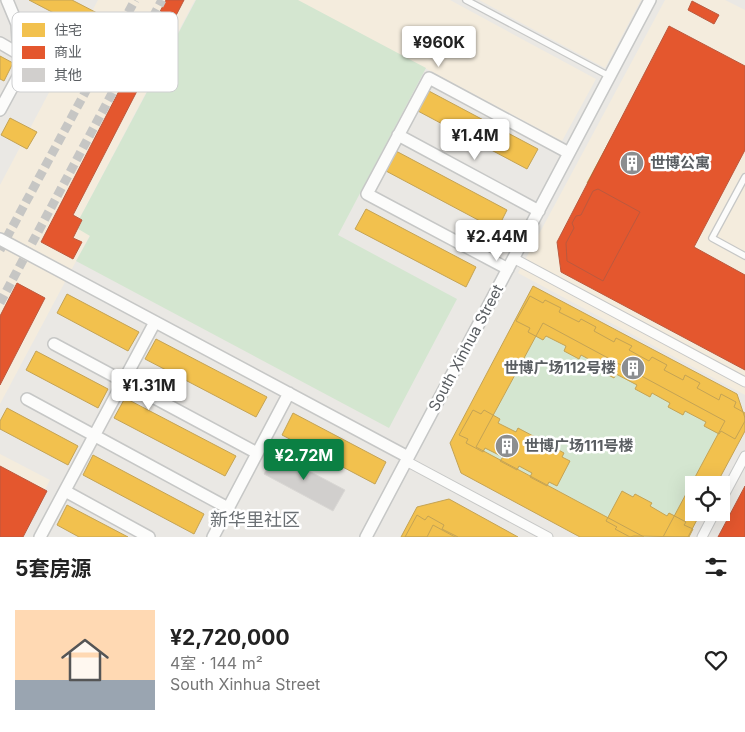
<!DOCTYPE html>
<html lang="zh">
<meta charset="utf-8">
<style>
body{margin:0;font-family:Inter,"Noto Sans SC",sans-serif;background:#f2f2f2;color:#222;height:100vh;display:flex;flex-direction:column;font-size:19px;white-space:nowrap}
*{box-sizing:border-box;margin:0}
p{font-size:16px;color:#767676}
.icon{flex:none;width:28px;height:28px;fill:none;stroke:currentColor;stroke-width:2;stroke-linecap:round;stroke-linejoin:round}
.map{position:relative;height:537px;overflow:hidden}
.sheet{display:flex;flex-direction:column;background:#fff;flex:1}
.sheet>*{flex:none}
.tools{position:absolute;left:685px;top:476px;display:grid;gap:10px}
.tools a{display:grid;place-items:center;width:45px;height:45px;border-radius:0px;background:#fff;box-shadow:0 5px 20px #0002;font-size:25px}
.price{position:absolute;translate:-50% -42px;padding:0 11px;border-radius:5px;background:#fff;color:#222;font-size:16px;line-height:32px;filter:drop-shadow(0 1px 2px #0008)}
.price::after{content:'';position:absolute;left:50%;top:30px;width:15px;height:11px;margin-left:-8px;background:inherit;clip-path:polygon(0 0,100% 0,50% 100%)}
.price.on{background:#0b8043;color:#fff}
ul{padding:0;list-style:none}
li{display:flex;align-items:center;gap:15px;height:125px;padding:0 15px}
li span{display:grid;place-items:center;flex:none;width:140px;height:100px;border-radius:0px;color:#555}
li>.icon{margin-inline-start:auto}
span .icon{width:60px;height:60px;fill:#fffc;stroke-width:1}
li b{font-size:21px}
h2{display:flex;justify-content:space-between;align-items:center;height:60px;padding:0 15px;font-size:21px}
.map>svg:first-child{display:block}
</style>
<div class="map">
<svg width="745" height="537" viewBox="0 0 745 537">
<rect width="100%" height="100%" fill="#eae8e4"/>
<!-- commercial -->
<path fill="#f4ecdd" d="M98,0H195L75,227L90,235L0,404V185Z
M297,0H450L596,79L562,141Z
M479,0H641L605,68Z
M665,0H725L745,10V395L518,273Z
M0,454L50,480L21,537H0Z"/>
<!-- green -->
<path fill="#d4e6d0" d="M196,0H298L426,68L338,235L457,299L389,428L76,261L90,236L75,227Z
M543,323L725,421L663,537H644L476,447Z"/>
<!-- homes -->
<path fill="#f2c14e" stroke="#c4a354" d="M29,0H72L99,14L90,32Z
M0,56L13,63L4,81L0,79Z
M427,90L538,149L527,169L416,110Z
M624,114L677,142L640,211L587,183Z
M10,118L37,132L27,149L1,135Z
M396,151L507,210L497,230L386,171Z
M366,209L476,267L466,287L355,229Z
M533,286L737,394L745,418V431L716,485H694V512H701L688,537H663L725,421L543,323L476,447L644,537H580L461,473L450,443Z
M67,294L139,332L128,351L57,313Z
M530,296L543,303L545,300L561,308L559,312L579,322L581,319L596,327L594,331L614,342L616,338L632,346L629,350L649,361L652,357L667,365L664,370L683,380L685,375L700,383L697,388L719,400L721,394L736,402L734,407L745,413V421L735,439L721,431L719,434L704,426L706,422L685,411L683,415L668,407L670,403L652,393L650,397L635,389L637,385L616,374L614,378L599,370L602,366L581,355L579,359L564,351L566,346L546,336L543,340L528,332L530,328L516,321Z
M156,339L267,397L256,417L145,359Z
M36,351L108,389L98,408L26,370Z
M125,398L236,456L225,476L114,418Z
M7,408L78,446L68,465L0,429V421Z
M473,410L481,414L484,410L500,419L498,423L516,432L518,428L535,437L532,441L546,448L548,444L564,453L562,457L570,461L557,486L549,482L547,486L530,477L532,473L519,466L517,470L500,461L503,457L485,448L483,452L466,443L468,439L459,435Z
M293,413L386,462L375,484L282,435Z
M93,455L204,514L194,534L83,475Z
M622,491L633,497L635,494L652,503L650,506L667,516L669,513L686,522L684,525L693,529L689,537L634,536L630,537L615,529L617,527L606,521Z
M449,499L518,537H455L433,525L427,537H401L417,507Z
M67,505L128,537H79L57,525Z
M417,515L425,520L428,516L444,525L442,529L458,537H405Z"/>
<!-- shops -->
<path fill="#e4572e" stroke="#bb593e" d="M166,0H184L73,215L82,220L73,238L82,242L73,259L41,242Z
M692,1L719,15L714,24L688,10Z
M669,26L745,66V150L694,247L745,275V370L561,272L557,242Z
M598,189L640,212L603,281L567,261L566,243L574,228L572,223L576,216L581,215L593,191Z
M17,283L45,298L0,385V316Z
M0,466L47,491L23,537H0Z
M745,486V537H718Z"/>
<!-- building -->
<path fill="#d1cfcd" stroke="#d9d7d4" d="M275,453L296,464L299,458L312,465L309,471L345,490L333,511L264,474Z"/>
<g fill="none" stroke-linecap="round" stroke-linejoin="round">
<!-- pedestrian-tunnel -->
<path stroke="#c6c6c4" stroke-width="9" stroke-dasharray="9 4.5" stroke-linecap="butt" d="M0,250L135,0
M0,303L162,0"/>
<!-- service casing -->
<g stroke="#c6c7c6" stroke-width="8">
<path id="service" d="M466,0L609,76
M745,177L712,238L745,256"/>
</g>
<!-- pedestrian casing -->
<g stroke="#c6c7c6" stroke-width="11">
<path id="pedestrian" d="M513,258L745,382
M406,461L548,537
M721,501L745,456
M702,537L715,512"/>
</g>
<!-- minor casing -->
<g stroke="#c6c7c6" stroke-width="14">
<path id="minor" d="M0,43L19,54
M0,110L20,73L17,24L7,0
M398,135L539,211
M0,239L408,457
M508,269L367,194L429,78L569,153
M54,344L257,453
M27,399L228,508
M65,491L149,537
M40,537L155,322
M213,537L289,393
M366,537L650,0"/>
</g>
<!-- service -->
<use href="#service" stroke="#fcfcfb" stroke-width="5.5"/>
<!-- pedestrian -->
<use href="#pedestrian" stroke="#fcfcfb" stroke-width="9"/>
<!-- minor -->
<use href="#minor" stroke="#fcfcfb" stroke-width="11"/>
</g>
<!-- icons -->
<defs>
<g id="building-disc" transform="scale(1.25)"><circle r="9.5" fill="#8c8e90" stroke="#fff"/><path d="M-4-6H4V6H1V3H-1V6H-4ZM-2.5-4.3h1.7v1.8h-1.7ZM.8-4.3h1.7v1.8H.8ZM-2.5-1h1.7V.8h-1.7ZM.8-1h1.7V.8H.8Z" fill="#fff"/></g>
</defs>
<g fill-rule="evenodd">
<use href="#building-disc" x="632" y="163"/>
<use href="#building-disc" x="633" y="368"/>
<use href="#building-disc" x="507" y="446"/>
</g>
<g text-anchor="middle" stroke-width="5" stroke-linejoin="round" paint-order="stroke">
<!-- poi labels -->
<g font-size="15" font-weight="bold" fill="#5a5e62" stroke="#fff" text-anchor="start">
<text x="650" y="168">世博公寓</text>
<text x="616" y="373" text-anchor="end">世博广场112号楼</text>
<text x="524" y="451">世博广场111号楼</text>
</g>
<!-- street labels -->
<g font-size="15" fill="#5a5e62" stroke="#fff">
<text transform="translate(466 348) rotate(-62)" y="5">South Xinhua Street</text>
</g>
<!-- quarter labels -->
<g font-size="18" fill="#6b7074" stroke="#fff">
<text x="255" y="526">新华里社区</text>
</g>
</g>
<!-- legend -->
<rect x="12" y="12" width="166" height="80" rx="8" fill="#fff" stroke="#cecfd0" stroke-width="1"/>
<rect x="22" y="23" width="23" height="14" fill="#f2c14e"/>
<rect x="22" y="46" width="23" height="13" fill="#e4572e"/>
<rect x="22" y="68" width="23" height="14" fill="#d1cfcd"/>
<g font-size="14" fill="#5a5e62">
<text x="54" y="35">住宅</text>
<text x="54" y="57">商业</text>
<text x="54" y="80">其他</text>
</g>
</svg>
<div class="tools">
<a><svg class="icon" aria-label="locate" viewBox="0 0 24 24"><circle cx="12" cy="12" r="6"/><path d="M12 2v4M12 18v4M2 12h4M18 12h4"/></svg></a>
</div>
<b class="price" style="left:439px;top:68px">¥960K</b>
<b class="price" style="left:475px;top:161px">¥1.4M</b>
<b class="price" style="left:497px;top:262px">¥2.44M</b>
<b class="price" style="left:149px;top:411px">¥1.31M</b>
<b class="price on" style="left:304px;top:481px">¥2.72M</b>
</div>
<section class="sheet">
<h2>5套房源<svg class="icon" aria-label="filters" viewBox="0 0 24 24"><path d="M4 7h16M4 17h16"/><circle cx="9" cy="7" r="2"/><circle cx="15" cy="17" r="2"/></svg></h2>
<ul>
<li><span style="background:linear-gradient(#ffd9b3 70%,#9aa5b1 0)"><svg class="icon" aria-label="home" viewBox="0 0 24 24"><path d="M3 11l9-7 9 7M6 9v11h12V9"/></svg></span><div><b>¥2,720,000</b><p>4室 · 144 m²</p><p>South Xinhua Street</p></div><svg class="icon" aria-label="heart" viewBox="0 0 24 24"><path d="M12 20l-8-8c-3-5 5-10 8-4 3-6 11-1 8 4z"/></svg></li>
</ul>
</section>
